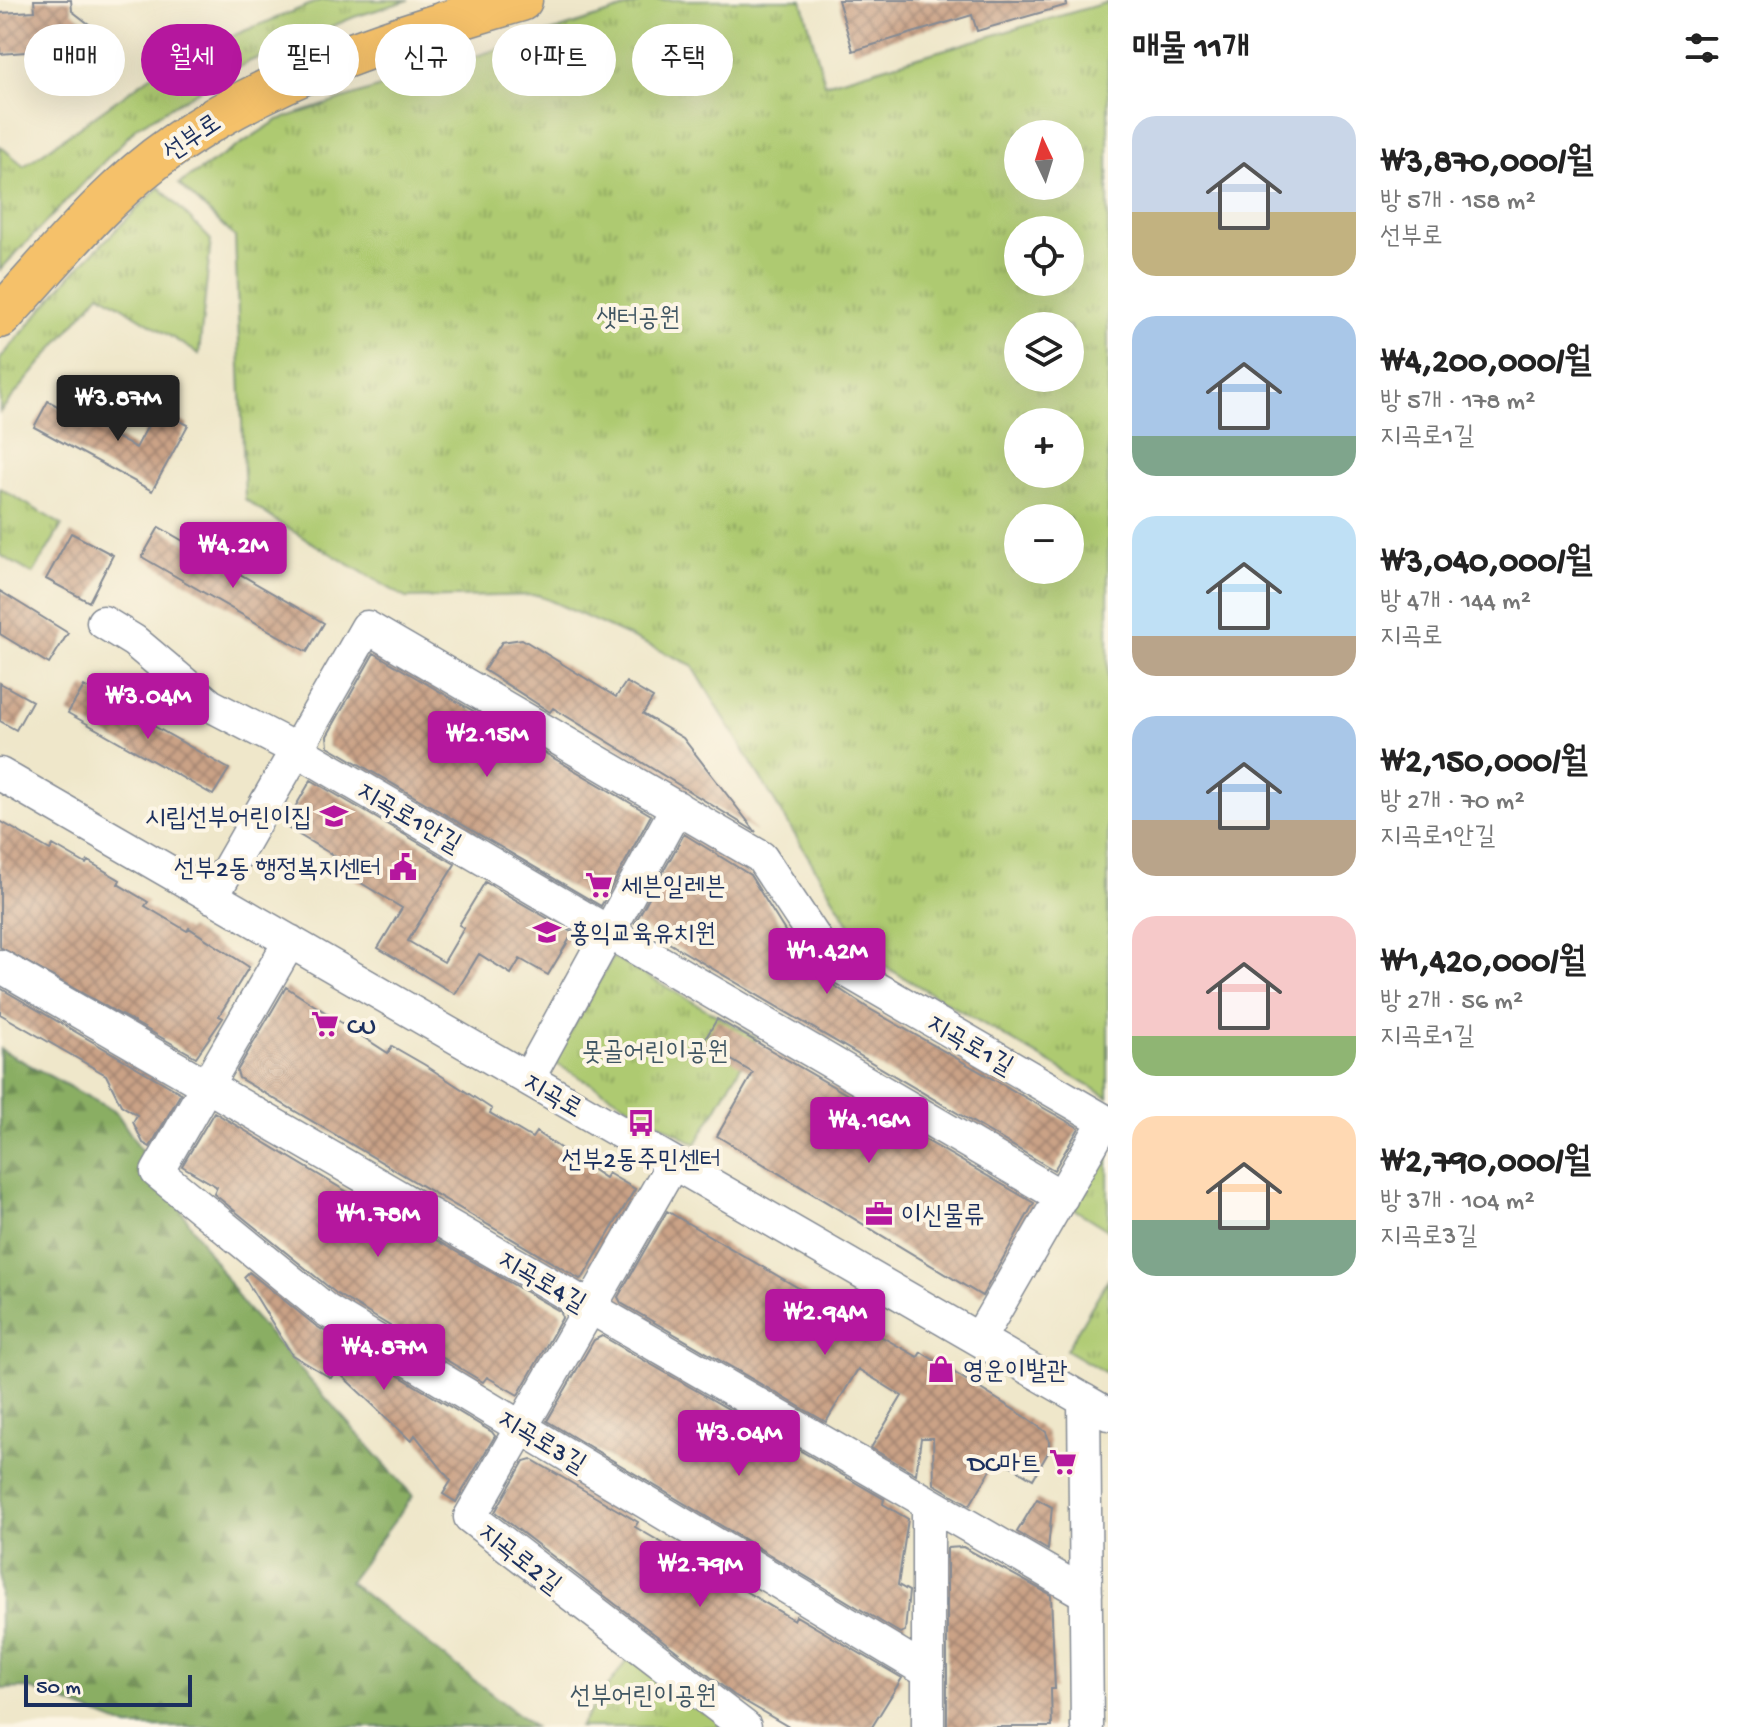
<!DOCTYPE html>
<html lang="ko">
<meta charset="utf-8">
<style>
body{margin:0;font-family:"Gochi Hand","Poor Story",sans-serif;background:#f6f6f6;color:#222;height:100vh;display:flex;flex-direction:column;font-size:30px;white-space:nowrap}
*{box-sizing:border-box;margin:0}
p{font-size:26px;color:#767676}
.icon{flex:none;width:44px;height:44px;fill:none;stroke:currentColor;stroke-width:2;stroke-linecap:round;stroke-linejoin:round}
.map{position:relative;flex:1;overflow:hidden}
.details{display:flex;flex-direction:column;background:#fff;width:640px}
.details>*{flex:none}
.top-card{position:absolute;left:24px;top:24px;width:760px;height:72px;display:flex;gap:16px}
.needle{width:52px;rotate:356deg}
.controls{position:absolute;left:1004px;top:120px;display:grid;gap:16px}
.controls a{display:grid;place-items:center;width:80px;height:80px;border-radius:50%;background:#fff;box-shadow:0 8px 32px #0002;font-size:40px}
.scale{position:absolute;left:24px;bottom:20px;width:168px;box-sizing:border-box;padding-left:8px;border:4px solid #1b2f5e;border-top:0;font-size:22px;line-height:28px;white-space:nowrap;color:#1b2f5e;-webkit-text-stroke:6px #fcf5e5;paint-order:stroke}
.price{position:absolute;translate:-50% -68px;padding:0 18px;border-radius:8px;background:#b5179e;color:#fff;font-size:26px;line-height:52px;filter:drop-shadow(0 2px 4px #0008)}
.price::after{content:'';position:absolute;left:50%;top:48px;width:24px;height:18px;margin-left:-12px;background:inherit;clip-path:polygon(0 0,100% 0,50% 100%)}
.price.selected{background:#222;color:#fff}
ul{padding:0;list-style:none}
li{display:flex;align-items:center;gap:24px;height:200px;padding:0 24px}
li span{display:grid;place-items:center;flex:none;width:224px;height:160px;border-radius:24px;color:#555}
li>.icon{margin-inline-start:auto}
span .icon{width:96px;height:96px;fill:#fffc;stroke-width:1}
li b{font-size:34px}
h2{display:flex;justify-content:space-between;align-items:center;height:96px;padding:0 24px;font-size:34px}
.chip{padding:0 28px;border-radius:36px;background:#fff;box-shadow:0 8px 32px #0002;font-size:28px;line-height:72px}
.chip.selected{background:#b5179e;color:#fff}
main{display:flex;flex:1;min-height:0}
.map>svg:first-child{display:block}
</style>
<main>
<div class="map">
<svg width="1108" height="1727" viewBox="0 0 1108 1727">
<defs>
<pattern id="forest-firs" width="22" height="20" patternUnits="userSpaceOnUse" patternTransform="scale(2)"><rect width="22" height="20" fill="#8aae63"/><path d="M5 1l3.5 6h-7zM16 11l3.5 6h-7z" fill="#708e55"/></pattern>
<pattern id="park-tufts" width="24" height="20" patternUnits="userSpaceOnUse" patternTransform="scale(2)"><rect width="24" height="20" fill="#aeca71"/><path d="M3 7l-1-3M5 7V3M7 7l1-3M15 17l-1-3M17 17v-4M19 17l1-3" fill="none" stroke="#8da460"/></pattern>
<pattern id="building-cross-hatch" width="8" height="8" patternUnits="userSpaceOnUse" patternTransform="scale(2)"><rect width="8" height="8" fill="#caa286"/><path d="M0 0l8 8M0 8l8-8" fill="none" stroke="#a38471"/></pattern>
</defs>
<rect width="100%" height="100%" fill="#fcf5e5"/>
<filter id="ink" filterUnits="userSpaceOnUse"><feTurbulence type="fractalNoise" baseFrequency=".0125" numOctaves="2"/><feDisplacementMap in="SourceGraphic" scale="16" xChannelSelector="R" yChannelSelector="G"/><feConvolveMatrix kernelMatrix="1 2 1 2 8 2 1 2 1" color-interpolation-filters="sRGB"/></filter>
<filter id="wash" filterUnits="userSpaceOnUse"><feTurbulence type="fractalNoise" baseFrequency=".006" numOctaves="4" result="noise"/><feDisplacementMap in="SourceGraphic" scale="32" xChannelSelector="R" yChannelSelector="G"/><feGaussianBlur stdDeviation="1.8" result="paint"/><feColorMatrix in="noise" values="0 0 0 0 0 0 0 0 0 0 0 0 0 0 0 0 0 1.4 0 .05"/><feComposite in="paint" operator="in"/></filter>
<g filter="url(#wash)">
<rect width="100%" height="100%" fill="#efe7ca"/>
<!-- forest -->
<path fill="url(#forest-firs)" stroke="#526e60" stroke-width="2" d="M0,1049L116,1112L245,1307L413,1496L349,1582L534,1727H128L28,1688L0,1689Z"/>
<!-- park -->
<path fill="url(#park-tufts)" stroke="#647c68" stroke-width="2" fill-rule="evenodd" d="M321,0H409L354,17L248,62L138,126L0,270V146L24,166L175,59Z
M650,0H802L825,84L1108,2V1097L869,957L692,665L538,595L406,598L282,525L245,499L235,237L179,184L278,120ZM1018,134H1070V186H1018ZM1018,230H1070V282H1018ZM1018,326H1070V378H1018ZM1018,422H1070V474H1018ZM1018,518H1070V570H1018Z
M159,187L211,240L199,354L100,293L0,412V359L71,275Z
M0,488L62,525L33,574L0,555Z
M613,957L757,1038L696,1144L553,1062Z
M1108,1152V1230L1074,1209Z
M1108,1279V1374L1066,1350Z
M635,1649L745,1727H579Z"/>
<g id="blocks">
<!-- building -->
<path fill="url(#building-cross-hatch)" d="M34,0H71L72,11L103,35L70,76L39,51L0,54V13L35,11Z
M838,0H1066L1067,5L977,31L972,15L853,51Z
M48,401L136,448L157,409L188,425L152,491L34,427Z
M159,527L324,623L307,652L142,557Z
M71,533L113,555L89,602L46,579Z
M0,591L68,633L49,664L0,634Z
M522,639L616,697L626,682L653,698L643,714L683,738L756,832L553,708L550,712L484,670L502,642Z
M374,653L651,815L601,906L328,746L327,736Z
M0,683L32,701L16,730L0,721Z
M84,686L229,769L213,795L68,713Z
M311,780L455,864L408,941L444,962L464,928L459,925L485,882L573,933L548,975L520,959L511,974L479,954L455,994L378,948L402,908L348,875L353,867L284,826Z
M0,821L50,850L53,845L86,864L88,861L120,880L118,884L148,902L145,906L187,931L189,928L249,967L219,1016L223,1018L196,1057L0,947Z
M684,834L750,875L808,968L868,1008L1079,1128L1054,1170L635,923Z
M286,987L388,1053L392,1046L425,1065L492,1109L490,1113L532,1138L536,1132L605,1178L608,1173L635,1189L584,1276L580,1279L239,1078L237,1071Z
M0,988L181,1093L150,1147L143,1143L133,1122L137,1115L121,1105L106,1075L0,1014Z
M717,1019L1034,1203L982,1296L717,1136L753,1073L703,1043Z
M214,1112L354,1196L356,1194L561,1312L562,1318L518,1395L487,1377L483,1382L337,1294L214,1194L217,1187L182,1166Z
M667,1211L882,1337L918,1357L921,1352L1024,1416L1046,1432L1049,1441V1451L1033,1479L998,1458L970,1505L934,1484L933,1438H921L916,1474L871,1448L902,1396L858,1369L826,1422L621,1303L618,1297Z
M249,1272L316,1326L492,1432L495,1436L456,1502L443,1494L451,1481L415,1435L411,1441L336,1370L331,1378L292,1355L244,1277Z
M602,1336L884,1499L883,1504L908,1519L898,1585L909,1591L905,1631L900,1633L547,1421L594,1340Z
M531,1459L638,1522L635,1527L683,1555L687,1549L748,1586L745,1591L794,1620L796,1616L902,1678L872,1727H789L734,1695L495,1512L524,1461Z
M1037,1499L1052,1507L1048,1550L1017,1532Z
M963,1547L1051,1595L1055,1689H1051L1052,1727H947V1548Z"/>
</g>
</g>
<g filter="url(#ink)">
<use href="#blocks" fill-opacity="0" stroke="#858b94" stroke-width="2"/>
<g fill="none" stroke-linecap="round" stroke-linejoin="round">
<!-- minor casing -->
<g stroke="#858b94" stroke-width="35">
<path id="minor" d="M103,622L134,641L210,705L297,750L1062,1197
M0,774L1108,1414
M212,897L367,627L761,857L830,961L1105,1121L979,1339
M290,941L157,1172L326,1310L928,1672
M0,966L1086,1594
M528,1079L677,807
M673,1163L470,1517L745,1727
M1084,1400L1087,1727
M928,1503V1727"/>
</g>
<!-- major casing -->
<g stroke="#858b94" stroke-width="45">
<path id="major" d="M0,317C55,258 107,191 174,145C279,71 399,36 521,0"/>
</g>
<!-- minor -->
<use href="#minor" stroke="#fff" stroke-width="32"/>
<!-- major -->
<use href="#major" stroke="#f5c16b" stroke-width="42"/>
</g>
</g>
<!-- icons -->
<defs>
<g id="school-bare" transform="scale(2.16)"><path d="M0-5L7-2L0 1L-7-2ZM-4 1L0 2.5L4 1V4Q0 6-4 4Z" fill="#b5179e" stroke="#fcf5e5" stroke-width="2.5" paint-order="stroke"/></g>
<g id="civic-bare" transform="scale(2.16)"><path d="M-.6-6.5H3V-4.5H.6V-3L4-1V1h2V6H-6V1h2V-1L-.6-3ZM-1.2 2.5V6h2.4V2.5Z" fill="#b5179e" stroke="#fcf5e5" stroke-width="2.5" paint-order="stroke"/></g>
<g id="supermarket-bare" transform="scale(2.16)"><path d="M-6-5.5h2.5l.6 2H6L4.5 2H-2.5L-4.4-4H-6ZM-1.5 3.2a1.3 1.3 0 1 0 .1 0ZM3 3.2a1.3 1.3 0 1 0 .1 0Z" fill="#b5179e" stroke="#fcf5e5" stroke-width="2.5" paint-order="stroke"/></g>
<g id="bus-bare" transform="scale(2.16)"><path d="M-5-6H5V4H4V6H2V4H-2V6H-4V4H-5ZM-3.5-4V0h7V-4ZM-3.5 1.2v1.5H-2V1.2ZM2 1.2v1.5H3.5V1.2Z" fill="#b5179e" stroke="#fcf5e5" stroke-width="2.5" paint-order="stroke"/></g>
<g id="office-bare" transform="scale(2.16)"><path d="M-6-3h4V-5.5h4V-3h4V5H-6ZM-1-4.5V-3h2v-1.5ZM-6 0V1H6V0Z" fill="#b5179e" stroke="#fcf5e5" stroke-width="2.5" paint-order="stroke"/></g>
<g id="shop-bare" transform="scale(2.16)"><path d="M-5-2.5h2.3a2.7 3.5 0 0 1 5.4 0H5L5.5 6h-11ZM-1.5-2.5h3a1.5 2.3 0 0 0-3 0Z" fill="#b5179e" stroke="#fcf5e5" stroke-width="2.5" paint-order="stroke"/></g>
</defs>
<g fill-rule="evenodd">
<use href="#school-bare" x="334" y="816"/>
<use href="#civic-bare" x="403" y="867"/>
<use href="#supermarket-bare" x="599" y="885"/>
<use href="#school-bare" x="547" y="932"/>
<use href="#supermarket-bare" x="325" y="1024"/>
<use href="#bus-bare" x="641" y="1123"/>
<use href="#office-bare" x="879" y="1214"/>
<use href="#shop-bare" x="941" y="1369"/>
<use href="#supermarket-bare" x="1063" y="1462"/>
</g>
<g text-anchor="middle" stroke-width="8" stroke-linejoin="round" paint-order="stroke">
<!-- street labels -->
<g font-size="26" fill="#1b2f5e" stroke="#fcf5e5">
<text transform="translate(191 136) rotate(-34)" y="9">선부로</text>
<text transform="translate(410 816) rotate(30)" y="9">지곡로1안길</text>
<text transform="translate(971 1043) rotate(30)" y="9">지곡로1길</text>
<text transform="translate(554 1094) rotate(30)" y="9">지곡로</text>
<text transform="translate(543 1280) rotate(30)" y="9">지곡로4길</text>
<text transform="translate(543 1440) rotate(31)" y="9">지곡로3길</text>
<text transform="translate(521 1557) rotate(38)" y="9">지곡로2길</text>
</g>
<!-- park labels -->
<g font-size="26" fill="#405663" stroke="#fcf5e5">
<text x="638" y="325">샛터공원</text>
<text x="655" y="1059">못골어린이공원</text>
<text x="643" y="1703">선부어린이공원</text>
</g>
<!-- poi labels -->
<g font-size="26" fill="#1b2f5e" stroke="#fcf5e5" text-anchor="start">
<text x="312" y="825" text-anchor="end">시립선부어린이집</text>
<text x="381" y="876" text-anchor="end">선부2동 행정복지센터</text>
<text x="621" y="894">세븐일레븐</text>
<text x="569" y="941">홍익교육유치원</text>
<text x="347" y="1033">CU</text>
<text x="641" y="1167" text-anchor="middle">선부2동주민센터</text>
<text x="901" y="1223">이신물류</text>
<text x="963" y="1378">영운이발관</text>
<text x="1041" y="1471" text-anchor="end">DC마트</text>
</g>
</g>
</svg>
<div class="controls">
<a><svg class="needle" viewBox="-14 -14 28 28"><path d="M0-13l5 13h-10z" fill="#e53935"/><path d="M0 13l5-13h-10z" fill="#767676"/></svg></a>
<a><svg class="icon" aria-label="locate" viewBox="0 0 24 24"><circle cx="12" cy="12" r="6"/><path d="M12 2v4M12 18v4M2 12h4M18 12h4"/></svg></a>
<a><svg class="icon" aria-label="layers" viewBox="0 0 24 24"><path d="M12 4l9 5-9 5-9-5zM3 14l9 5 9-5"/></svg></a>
<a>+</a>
<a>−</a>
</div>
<div class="scale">50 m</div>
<b class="price selected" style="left:118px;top:443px">₩3.87M</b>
<b class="price" style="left:233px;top:590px">₩4.2M</b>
<b class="price" style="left:148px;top:741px">₩3.04M</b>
<b class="price" style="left:487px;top:779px">₩2.15M</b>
<b class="price" style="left:827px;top:996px">₩1.42M</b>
<b class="price" style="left:869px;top:1165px">₩4.16M</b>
<b class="price" style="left:378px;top:1259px">₩1.78M</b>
<b class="price" style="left:825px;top:1357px">₩2.94M</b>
<b class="price" style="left:384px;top:1392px">₩4.87M</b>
<b class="price" style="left:739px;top:1478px">₩3.04M</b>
<b class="price" style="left:700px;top:1609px">₩2.79M</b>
<div class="top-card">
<a class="chip">매매</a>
<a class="chip selected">월세</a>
<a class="chip">필터</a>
<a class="chip">신규</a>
<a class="chip">아파트</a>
<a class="chip">주택</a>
</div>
</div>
<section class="details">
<h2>매물 11개<svg class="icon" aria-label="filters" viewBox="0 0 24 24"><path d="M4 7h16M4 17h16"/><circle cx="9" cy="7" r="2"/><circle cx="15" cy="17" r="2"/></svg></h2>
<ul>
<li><span style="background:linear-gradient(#c9d6e8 60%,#c2b280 0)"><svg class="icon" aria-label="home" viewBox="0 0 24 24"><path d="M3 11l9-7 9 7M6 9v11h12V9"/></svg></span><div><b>₩3,870,000/월</b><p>방 5개 · 158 m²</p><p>선부로</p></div></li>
<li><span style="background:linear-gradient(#a9c7e8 75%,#7fa58c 0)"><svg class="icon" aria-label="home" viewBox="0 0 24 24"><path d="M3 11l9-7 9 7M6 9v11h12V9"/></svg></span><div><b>₩4,200,000/월</b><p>방 5개 · 178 m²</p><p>지곡로1길</p></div></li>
<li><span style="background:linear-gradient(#bfe0f5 75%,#b9a48a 0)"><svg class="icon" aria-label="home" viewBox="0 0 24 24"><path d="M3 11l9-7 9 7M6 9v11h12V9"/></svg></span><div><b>₩3,040,000/월</b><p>방 4개 · 144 m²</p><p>지곡로</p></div></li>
<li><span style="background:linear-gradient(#a9c7e8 65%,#b9a48a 0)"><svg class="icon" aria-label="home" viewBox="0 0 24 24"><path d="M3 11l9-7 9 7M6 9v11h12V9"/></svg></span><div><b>₩2,150,000/월</b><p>방 2개 · 70 m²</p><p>지곡로1안길</p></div></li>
<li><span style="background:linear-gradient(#f6c9c9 75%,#8fb573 0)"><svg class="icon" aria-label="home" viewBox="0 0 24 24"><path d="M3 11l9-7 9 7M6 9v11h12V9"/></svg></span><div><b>₩1,420,000/월</b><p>방 2개 · 56 m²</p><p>지곡로1길</p></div></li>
<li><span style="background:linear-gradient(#ffd9b3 65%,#7fa58c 0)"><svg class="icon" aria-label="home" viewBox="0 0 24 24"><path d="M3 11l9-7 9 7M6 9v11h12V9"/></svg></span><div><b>₩2,790,000/월</b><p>방 3개 · 104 m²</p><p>지곡로3길</p></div></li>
</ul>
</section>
</main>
